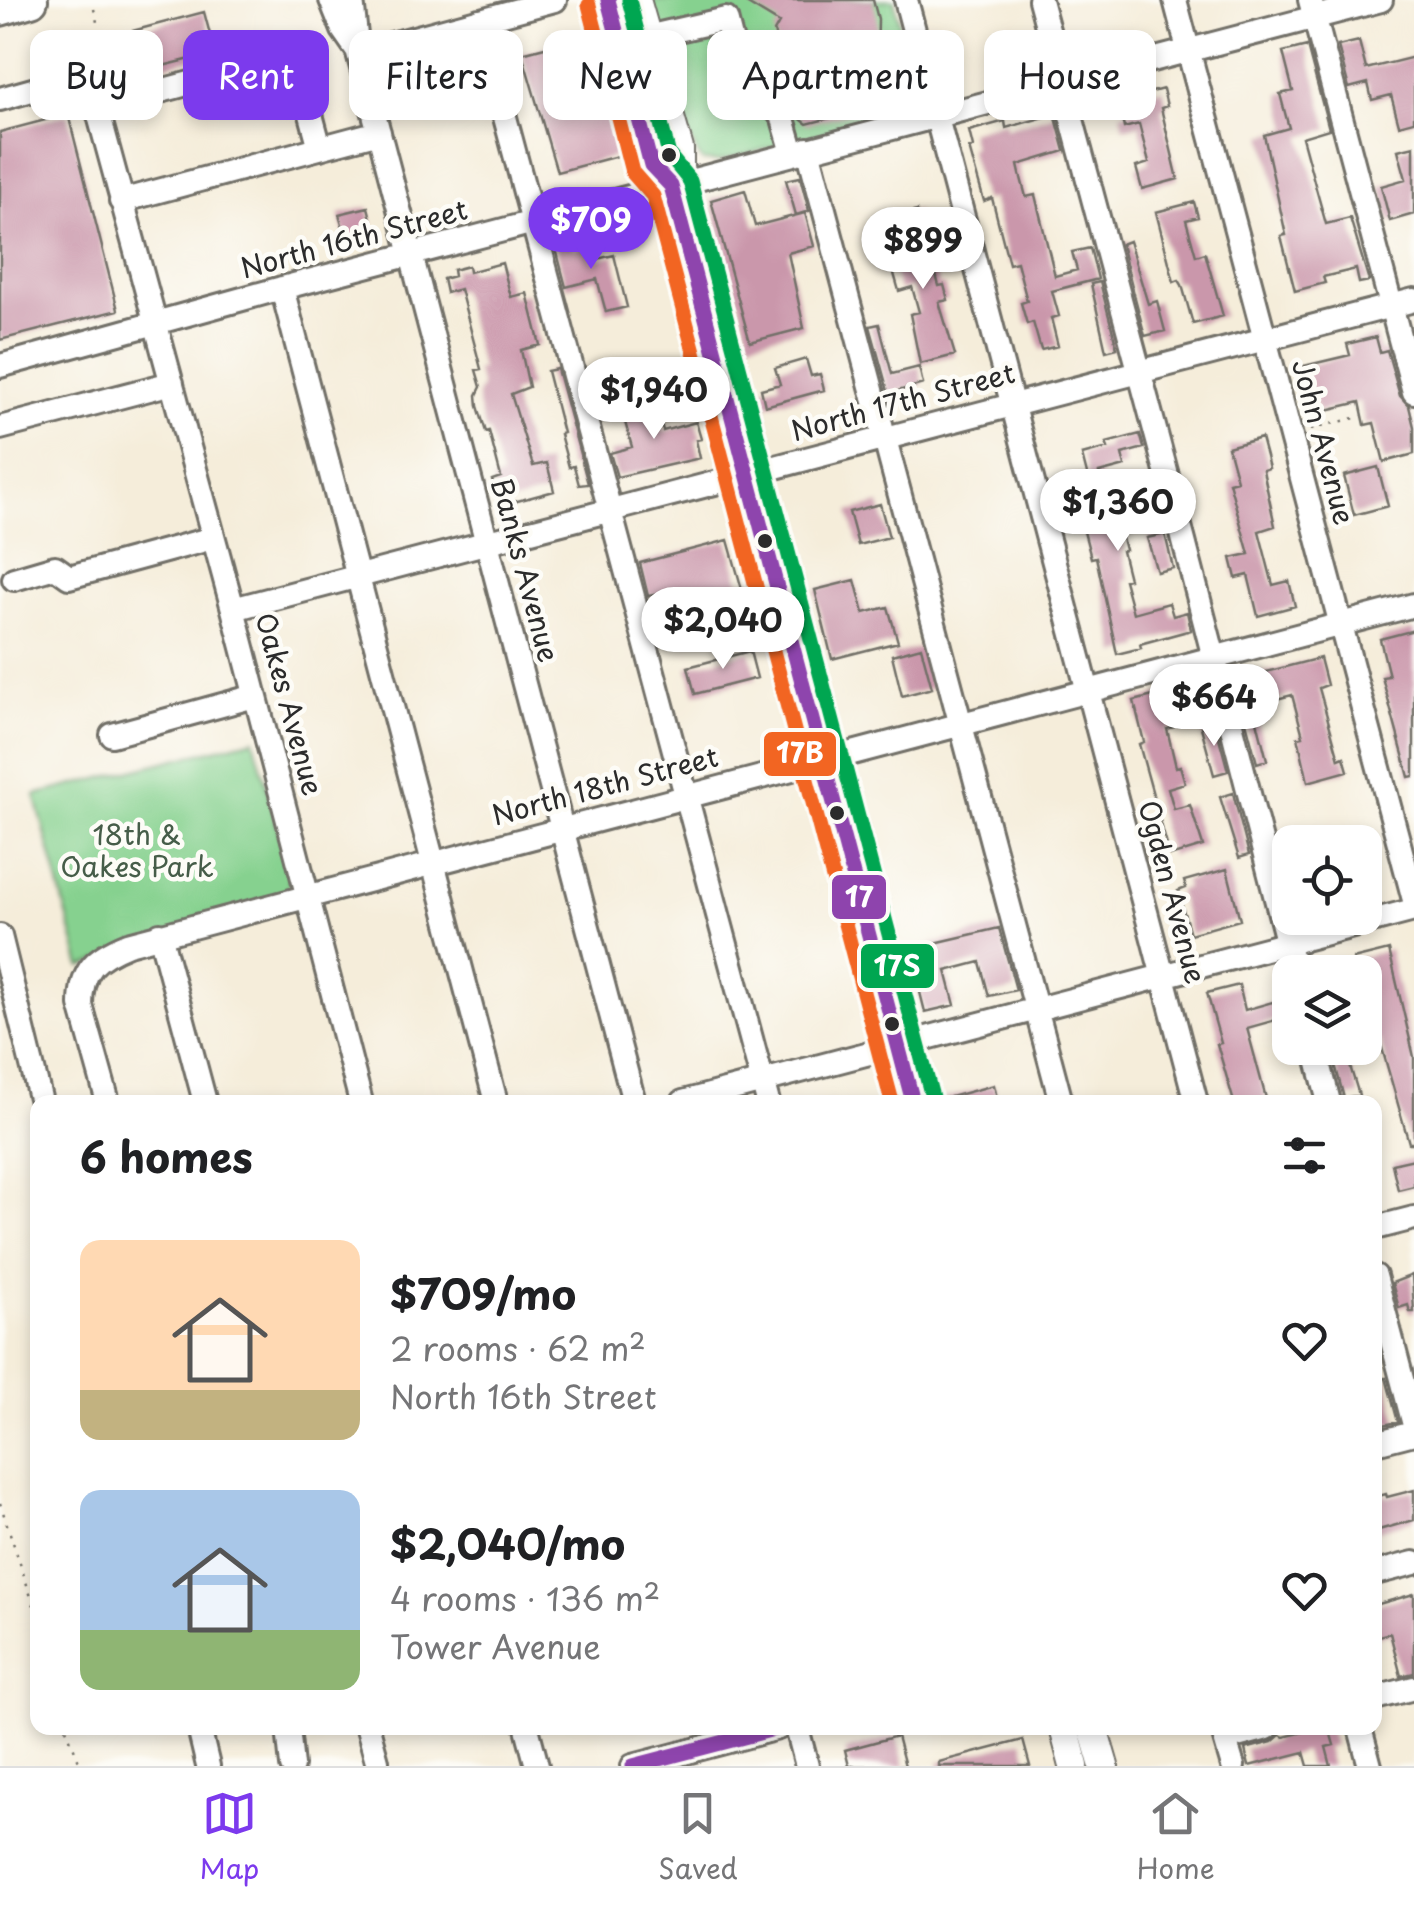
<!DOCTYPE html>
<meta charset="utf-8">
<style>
body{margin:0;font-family:"Playpen Sans",sans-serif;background:#f6f6f6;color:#202124;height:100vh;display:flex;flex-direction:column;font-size:38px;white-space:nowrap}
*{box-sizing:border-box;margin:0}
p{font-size:32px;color:#757577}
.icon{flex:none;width:55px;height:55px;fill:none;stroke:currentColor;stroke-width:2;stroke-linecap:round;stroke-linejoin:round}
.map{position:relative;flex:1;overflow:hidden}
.drawer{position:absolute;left:30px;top:1095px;width:1352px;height:640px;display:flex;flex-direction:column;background:#fff;border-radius:20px;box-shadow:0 5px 15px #0003}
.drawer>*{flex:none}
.banner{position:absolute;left:30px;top:30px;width:1355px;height:90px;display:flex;gap:20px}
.fabs{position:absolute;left:1272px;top:825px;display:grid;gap:20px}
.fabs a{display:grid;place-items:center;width:110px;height:110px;border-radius:20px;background:#fff;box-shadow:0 5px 15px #0003;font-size:50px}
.price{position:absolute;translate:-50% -85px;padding:0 22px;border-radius:35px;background:#fff;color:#222;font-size:32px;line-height:65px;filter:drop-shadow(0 2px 5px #0008)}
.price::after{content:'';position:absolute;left:50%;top:60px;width:30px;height:22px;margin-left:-15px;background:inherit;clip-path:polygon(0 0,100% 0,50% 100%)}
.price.active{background:#7c3aed;color:#fff}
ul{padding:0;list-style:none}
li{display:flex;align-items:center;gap:30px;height:250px;padding:0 50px}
li span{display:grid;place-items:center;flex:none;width:280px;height:200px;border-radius:20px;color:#555}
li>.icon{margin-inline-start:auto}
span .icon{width:120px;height:120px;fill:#fffc;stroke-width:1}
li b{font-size:42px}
h2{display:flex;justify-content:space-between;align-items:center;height:120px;padding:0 50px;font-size:42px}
.chip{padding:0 35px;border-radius:20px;background:#fff;box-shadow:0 5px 15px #0003;font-size:35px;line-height:90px}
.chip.active{background:#7c3aed;color:#fff}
.menu{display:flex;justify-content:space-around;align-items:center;height:140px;border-top:2px solid #e0e0e0;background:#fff;font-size:28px;color:#757577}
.menu a{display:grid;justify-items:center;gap:5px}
.menu .active{color:#7c3aed}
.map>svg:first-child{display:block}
</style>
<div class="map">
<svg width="1414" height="1766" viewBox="0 0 1414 1766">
<rect width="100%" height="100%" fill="#fdfcf7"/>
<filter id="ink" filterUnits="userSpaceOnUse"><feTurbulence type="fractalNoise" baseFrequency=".01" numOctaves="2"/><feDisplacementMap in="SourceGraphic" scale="20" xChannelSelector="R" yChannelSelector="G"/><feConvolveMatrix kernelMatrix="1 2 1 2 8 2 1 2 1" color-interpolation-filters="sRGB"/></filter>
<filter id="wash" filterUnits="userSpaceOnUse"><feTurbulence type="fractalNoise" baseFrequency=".0048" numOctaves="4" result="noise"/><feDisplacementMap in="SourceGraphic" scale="40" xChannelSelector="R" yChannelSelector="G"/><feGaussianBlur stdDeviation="2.25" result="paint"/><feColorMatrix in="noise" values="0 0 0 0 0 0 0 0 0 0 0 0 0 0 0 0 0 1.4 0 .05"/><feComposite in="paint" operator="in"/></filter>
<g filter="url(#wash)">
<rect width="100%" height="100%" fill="#f5edda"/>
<!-- green -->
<path fill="#86d18f" stroke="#587e5d" stroke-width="2.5" d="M648,0H894L919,108L717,162L703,161C688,151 655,26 648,0Z
M254,739L290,873L289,888L285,892L81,967L35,795Z"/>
<g id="blocks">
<!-- building -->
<path fill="#ca97ab" d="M741,0H873L878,19L877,67L889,63L897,94L893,102L807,124L798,117L792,103L779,94L787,79L774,32L779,23Z
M204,12L215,53L82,86L72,47Z
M594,34L625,154L557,172L522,53Z
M1359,41L1366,69L1414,57V121L1399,125L1391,95L1372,100L1368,83L1349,88L1338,46Z
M1307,46L1329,129L1302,137L1317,192L1326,224L1350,218L1369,281L1359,283L1356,269L1323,277L1325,283L1295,291L1281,236L1286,235L1264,135L1289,128L1280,94L1293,91L1283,52Z
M1163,89L1167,106L1161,108L1178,179L1142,189L1136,167L1149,163L1139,124L1124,128L1121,114L1136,109L1133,97Z
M68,114L118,310L0,340V132Z
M1055,114L1065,151L1018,165L1020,174L1026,197L1035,195L1055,276L1077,270L1072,252L1090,248L1098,279L1052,291L1059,316L1051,318L1058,346L1041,350L1033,322L1027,324L1021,303L1027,301L1017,262L1009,264L992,198L984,201L969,148L973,147L969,131L1005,121L1006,128Z
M1414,146V214L1390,221L1381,186L1406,179L1398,150Z
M800,177L809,211L796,215L786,180Z
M745,190L755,226L805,213L814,246L788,253L804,328L750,342L711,200Z
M1194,202L1198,217L1186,220L1196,256L1205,253L1223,316L1193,324L1182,285L1179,280L1174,282L1156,212Z
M368,207L375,234L347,241L339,214Z
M917,211L929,260L932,259L939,286L944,285L948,300L939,302L955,355L920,364L910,314L919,312L912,287L899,291L893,270L900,268L894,245L905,242L898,216Z
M571,237L574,249L589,245L593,260L614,255L627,307L606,312L597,279L566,287L554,241Z
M1129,241L1148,304L1157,301L1165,331L1145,336L1121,244Z
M502,263L511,297L527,293L540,345L521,350L529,387L511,394L533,466L547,463L554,491L499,506L492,480L501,477L489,431L486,432L478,406L477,395L481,387L476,370L481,369L460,289L446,293L443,279L454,276L453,270L468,266L469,272Z
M1100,282L1117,348L1106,351L1091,284Z
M879,324L892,374L919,367L923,384L898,391L900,400L891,402L870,326Z
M1376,337L1380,352L1387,350L1400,396L1409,406L1414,427V454L1384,462L1374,423L1365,425L1360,402L1318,412L1304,366L1350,355L1347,344Z
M806,359L811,376L820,374L824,390L765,406L761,389L780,384L775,368Z
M557,369L588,484L579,485L574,466L569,467L560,434L563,433L547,371Z
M655,400L663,431L696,422L701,439L696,440L700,458L617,477L610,453L632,447L621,408Z
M1140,434L1144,448L1122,454L1125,466L1099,473L1105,496L1111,494L1125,550L1122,551L1129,579L1124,580L1133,613L1169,603L1173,616L1187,612L1191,630L1140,644L1141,648L1117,654L1096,557L1091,558L1072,486L1089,482L1082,455L1108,448L1106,443Z
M1261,438L1269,468L1263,470L1275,526L1259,531L1273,585L1289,581L1295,606L1258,616L1248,575L1236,578L1231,558L1249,554L1229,482L1237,480L1228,447Z
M1378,467L1388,506L1354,515L1344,476Z
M880,504L889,537L858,545L849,512Z
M1165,534L1173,568L1157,572L1147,538Z
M728,540L747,607L663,629L654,595L648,596L640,563Z
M855,580L864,613L888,607L898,642L832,659L815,590Z
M1414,630V776L1409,777L1382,677L1389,676L1380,639Z
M921,647L932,688L902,696L892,655Z
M750,651L757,678L695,694L688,667Z
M1320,658L1327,685L1319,688L1339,759L1344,757L1348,771L1308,782L1298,737L1303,736L1292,695L1253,705L1267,760L1257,763L1235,680Z
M1172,691L1181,725L1167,729L1176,767L1180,766L1185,783L1168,788L1174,809L1190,805L1203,846L1170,856L1139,744L1144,742L1134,701Z
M1215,723L1228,771L1214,775L1201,727Z
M1233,793L1249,855L1239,858L1220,797Z
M1227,869L1240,920L1190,934L1178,891L1186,888L1184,881Z
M999,928L1016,990L989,996L980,962L946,971L955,1005L925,1012L909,949Z
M1389,950L1414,1057V1143H1409L1380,1041L1371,1043L1366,1025L1372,1024L1365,994V972H1356L1353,959Z
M1239,985L1245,1010L1290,997V1016L1247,1028L1267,1102H1234L1217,1044L1221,1043L1207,993Z
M1345,1050L1359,1095L1344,1098L1332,1053Z
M994,1085L998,1102H943V1099Z
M1414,1159V1186L1398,1190L1392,1164Z
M1412,1275L1414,1312H1410L1408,1305L1399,1308L1392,1283Z
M1386,1378L1398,1422L1383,1425L1375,1380Z
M1414,1490V1520L1375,1531V1497L1386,1494L1387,1497Z
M1414,1594V1673L1401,1676L1390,1633L1375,1637V1605Z
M1320,1728H1329L1334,1745L1326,1747L1331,1766H1308L1304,1752L1249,1766L1245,1749L1272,1742L1280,1735L1284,1737Z
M897,1736L905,1766H849L845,1750Z
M1023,1740L1030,1766H939V1762Z"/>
</g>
</g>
<g filter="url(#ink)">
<use href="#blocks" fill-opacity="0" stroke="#726f68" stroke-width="2.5"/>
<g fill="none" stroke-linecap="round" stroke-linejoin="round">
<!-- minor casing -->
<g stroke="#726f68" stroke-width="28">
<path id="minor" d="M331,0L343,30L357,50
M352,0L358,53L634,1102
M906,0L1196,1102
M1040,0L1163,460L1295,972
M1175,0L1414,900
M1310,0L1414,392
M479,20L768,1102
M647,37L726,19L743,85L782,115L793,153
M358,53L555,0
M0,99L43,87L97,108L295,55L320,148
M97,108L233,609L361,1102
M808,149L1061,1102
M121,201L379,132
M282,288L496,1102
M0,366L282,288L1381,0
M0,428L172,383
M14,579L55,567L69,577L213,538
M233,609L1414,300
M112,735L255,696
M160,934L205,1102
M0,936L41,1102
M1315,1048L1329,1102
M108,1102L81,1005C81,969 96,957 128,944L1414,605
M683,1102L1414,910
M1375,1228L1414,1218
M1375,1276L1414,1425
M1375,1443L1414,1433
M1375,1573L1414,1563
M1375,1698L1414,1688
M199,1728L208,1766
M288,1728L292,1766
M368,1728L377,1761
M527,1728L537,1766
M797,1728L807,1766
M1360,1728L1370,1766
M633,1766L778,1728
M1233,1766L1225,1739L1267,1728"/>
</g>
<!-- major casing -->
<g stroke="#726f68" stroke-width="32">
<path id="major" d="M608,0L651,165L671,186L913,1102
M636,0L679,149V171L671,186
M1064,1728L1074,1766
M1093,1728L1104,1766"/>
</g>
<!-- highway casing -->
<g stroke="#726f68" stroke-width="38">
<path id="highway" d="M0,9L31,0"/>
</g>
<!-- path -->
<path stroke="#726f68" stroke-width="2.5" stroke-dasharray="2.5 8" stroke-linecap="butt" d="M94,9L100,35
M1311,429L1363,416
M0,1503L38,1618
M66,1728L81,1766"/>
<!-- minor -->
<use href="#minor" stroke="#fff" stroke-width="22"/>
<!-- major -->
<use href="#major" stroke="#fff" stroke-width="28"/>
<!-- highway -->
<use href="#highway" stroke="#fff" stroke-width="32"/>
<!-- bus-1 casing -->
<g stroke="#fdfcf7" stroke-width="22">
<path id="bus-1" d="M608,0L651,165L671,186L913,1102
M633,1766L778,1728"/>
</g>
<!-- bus-2 casing -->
<g stroke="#fdfcf7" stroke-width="22">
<path id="bus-2" d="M589,5L632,172L653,196L892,1102"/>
</g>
<!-- bus-3 casing -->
<g stroke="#fdfcf7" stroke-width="22">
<path id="bus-3" d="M629,0L669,155L690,181L932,1097"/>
</g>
<!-- bus-1 -->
<use href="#bus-1" stroke="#8e44ad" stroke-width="15"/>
<!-- bus-2 -->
<use href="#bus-2" stroke="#f26522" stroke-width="15"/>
<!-- bus-3 -->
<use href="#bus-3" stroke="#00a651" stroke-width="15"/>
</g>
</g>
<!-- markers -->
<g fill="#2b2b2b" stroke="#fdfcf7" stroke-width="4">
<circle cx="669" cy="155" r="9"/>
<circle cx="765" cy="541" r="9"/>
<circle cx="837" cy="813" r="9"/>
<circle cx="892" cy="1024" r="9"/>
</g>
<g text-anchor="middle" stroke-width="9" stroke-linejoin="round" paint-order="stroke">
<!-- street labels -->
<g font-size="28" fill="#2b2b2b" stroke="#fdfcf7">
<text transform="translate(354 239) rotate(-15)" y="10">North 16th Street</text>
<text transform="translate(903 402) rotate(-15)" y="10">North 17th Street</text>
<text transform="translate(1323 442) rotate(75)" y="10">John Avenue</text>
<text transform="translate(525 570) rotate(75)" y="10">Banks Avenue</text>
<text transform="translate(289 704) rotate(75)" y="10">Oakes Avenue</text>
<text transform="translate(605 786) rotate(-15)" y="10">North 18th Street</text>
<text transform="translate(1172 892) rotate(75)" y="10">Ogden Avenue</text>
</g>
<!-- park labels -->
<g font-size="28" fill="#465d49" stroke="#fdfcf7">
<text x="137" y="845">18th &amp;<tspan x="137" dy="32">Oakes Park</tspan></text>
</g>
</g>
<g stroke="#fdfcf7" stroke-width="4">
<rect x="762" y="730" width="76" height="48" rx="10" fill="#f26522"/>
<rect x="830" y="873" width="58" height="48" rx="10" fill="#8e44ad"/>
<rect x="859" y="942" width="77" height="48" rx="10" fill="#00a651"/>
</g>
<g font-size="28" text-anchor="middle" font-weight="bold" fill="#fff">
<text x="800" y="763">17B</text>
<text x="859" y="907">17</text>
<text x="897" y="976">17S</text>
</g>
</svg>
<div class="fabs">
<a><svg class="icon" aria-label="locate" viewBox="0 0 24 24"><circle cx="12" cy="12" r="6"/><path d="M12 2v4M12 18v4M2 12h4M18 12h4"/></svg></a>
<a><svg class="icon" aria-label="layers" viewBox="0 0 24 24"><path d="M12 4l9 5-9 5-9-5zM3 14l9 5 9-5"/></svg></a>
</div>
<b class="price active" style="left:591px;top:272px">$709</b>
<b class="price" style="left:923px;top:292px">$899</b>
<b class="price" style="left:654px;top:442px">$1,940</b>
<b class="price" style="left:1118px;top:554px">$1,360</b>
<b class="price" style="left:723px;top:672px">$2,040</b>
<b class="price" style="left:1214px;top:749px">$664</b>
<div class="banner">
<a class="chip">Buy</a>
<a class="chip active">Rent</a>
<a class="chip">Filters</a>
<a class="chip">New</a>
<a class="chip">Apartment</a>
<a class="chip">House</a>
</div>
<section class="drawer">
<h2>6 homes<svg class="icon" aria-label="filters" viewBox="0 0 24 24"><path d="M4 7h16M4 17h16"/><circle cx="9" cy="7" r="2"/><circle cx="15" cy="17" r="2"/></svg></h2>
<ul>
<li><span style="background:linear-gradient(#ffd9b3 75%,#c2b280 0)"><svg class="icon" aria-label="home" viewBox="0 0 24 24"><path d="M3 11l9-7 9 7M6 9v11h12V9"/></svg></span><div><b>$709/mo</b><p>2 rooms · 62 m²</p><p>North 16th Street</p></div><svg class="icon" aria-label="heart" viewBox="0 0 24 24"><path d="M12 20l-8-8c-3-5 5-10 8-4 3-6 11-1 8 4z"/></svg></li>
<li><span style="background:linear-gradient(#a9c7e8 70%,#8fb573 0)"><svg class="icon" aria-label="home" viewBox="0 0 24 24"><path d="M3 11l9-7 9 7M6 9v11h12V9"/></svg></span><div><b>$2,040/mo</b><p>4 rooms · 136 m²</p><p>Tower Avenue</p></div><svg class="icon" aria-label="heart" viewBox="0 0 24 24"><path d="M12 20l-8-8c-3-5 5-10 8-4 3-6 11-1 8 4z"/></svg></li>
</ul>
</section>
</div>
<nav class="menu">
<a class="active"><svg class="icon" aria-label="map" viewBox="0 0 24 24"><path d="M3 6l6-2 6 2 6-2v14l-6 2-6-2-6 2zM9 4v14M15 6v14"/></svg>Map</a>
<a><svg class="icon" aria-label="saved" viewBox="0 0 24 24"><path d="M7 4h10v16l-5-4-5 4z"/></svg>Saved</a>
<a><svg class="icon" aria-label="home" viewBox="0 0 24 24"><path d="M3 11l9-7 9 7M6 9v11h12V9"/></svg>Home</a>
</nav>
